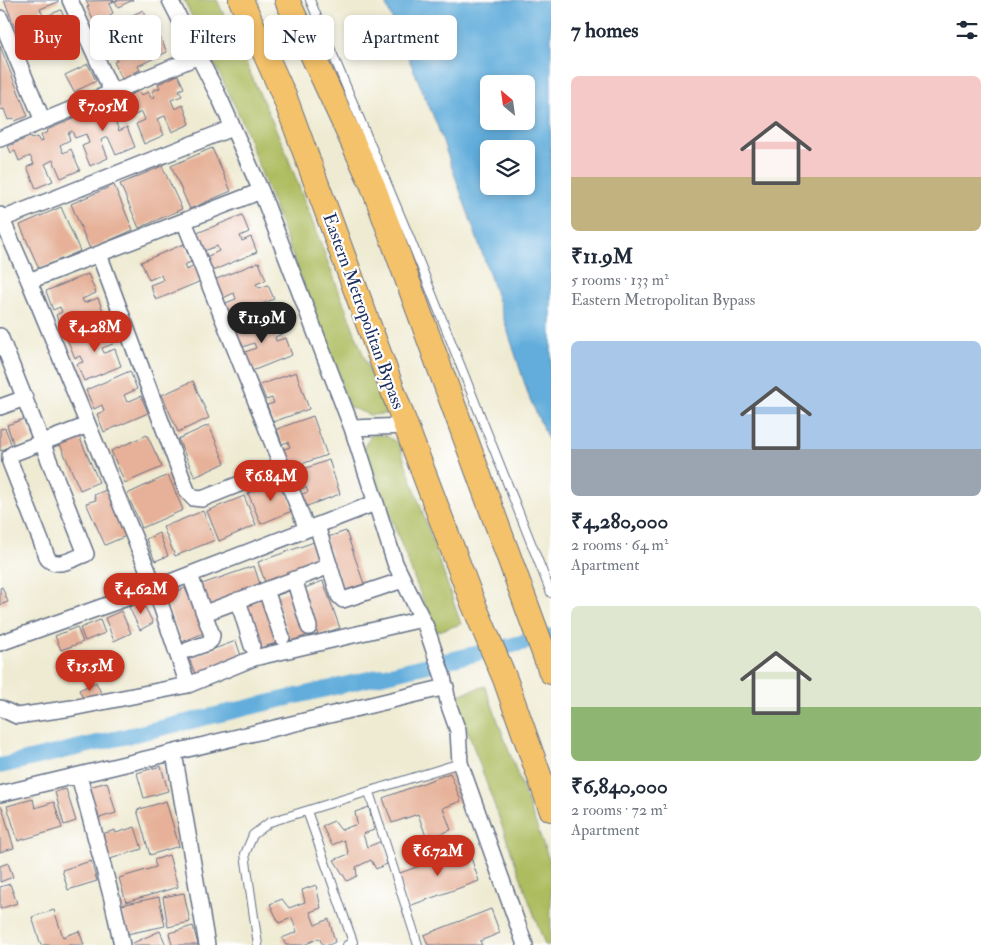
<!DOCTYPE html>
<meta charset="utf-8">
<style>
body{margin:0;font-family:"IM FELL Double Pica",serif;background:#f6f6f7;color:#1f2937;height:100vh;display:flex;flex-direction:column;font-size:19px;white-space:nowrap}
*{box-sizing:border-box;margin:0}
p{font-size:16px;color:#747a83}
.icon{flex:none;width:28px;height:28px;fill:none;stroke:currentColor;stroke-width:2;stroke-linecap:round;stroke-linejoin:round}
.map{position:relative;flex:1;overflow:hidden}
.details{display:flex;flex-direction:column;background:#fff;width:450px}
.details>*{flex:none}
.hud{position:absolute;left:15px;top:15px;width:460px;height:45px;display:flex;gap:10px}
.needle{width:32px;rotate:331deg}
.controls{position:absolute;left:480px;top:75px;display:grid;gap:10px}
.controls a{display:grid;place-items:center;width:55px;height:55px;border-radius:8px;background:#fff;box-shadow:0 2px 8px #0003;font-size:25px}
.price{position:absolute;translate:-50% -42px;padding:0 11px;border-radius:18px;background:#c8321e;color:#fff;font-size:16px;line-height:32px;filter:drop-shadow(0 1px 2px #0008)}
.price::after{content:'';position:absolute;left:50%;top:30px;width:15px;height:11px;margin-left:-8px;background:inherit;clip-path:polygon(0 0,100% 0,50% 100%)}
.price.current{background:#222;color:#fff}
ul{padding:0;list-style:none}
li{display:grid;align-content:center;gap:10px;height:265px;padding:0 20px}
li span{display:grid;place-items:center;height:155px;border-radius:8px;color:#555}
li>.icon{margin-inline-start:auto}
span .icon{width:90px;height:90px;fill:#fffc;stroke-width:1}
li b{font-size:21px}
h2{display:flex;justify-content:space-between;align-items:center;height:60px;padding:0 20px;font-size:21px}
.pill{padding:0 18px;border-radius:8px;background:#fff;box-shadow:0 2px 8px #0003;font-size:18px;line-height:45px}
.pill.current{background:#c8321e;color:#fff}
main{display:flex;flex:1;min-height:0}
.map>svg:first-child{display:block}
</style>
<main>
<div class="map">
<svg width="551" height="945" viewBox="0 0 551 945">
<rect width="100%" height="100%" fill="#fff"/>
<filter id="ink" filterUnits="userSpaceOnUse"><feTurbulence type="fractalNoise" baseFrequency=".02" numOctaves="2"/><feDisplacementMap in="SourceGraphic" scale="10" xChannelSelector="R" yChannelSelector="G"/><feConvolveMatrix kernelMatrix="1 2 1 2 8 2 1 2 1" color-interpolation-filters="sRGB"/></filter>
<filter id="wash" filterUnits="userSpaceOnUse"><feTurbulence type="fractalNoise" baseFrequency=".0096" numOctaves="4" result="noise"/><feDisplacementMap in="SourceGraphic" scale="20" xChannelSelector="R" yChannelSelector="G"/><feGaussianBlur stdDeviation="1.12" result="paint"/><feColorMatrix in="noise" values="0 0 0 0 0 0 0 0 0 0 0 0 0 0 0 0 0 1.4 0 .05"/><feComposite in="paint" operator="in"/></filter>
<g filter="url(#wash)">
<rect width="100%" height="100%" fill="#efebd3"/>
<!-- green -->
<path fill="#adbc5e" stroke="#64765e" d="M184,0H217L283,145L386,414L370,415L349,407L242,121Z
M371,435H385L399,444L461,624L435,632L364,447Z
M485,686L551,865V945H545L455,696Z"/>
<!-- water -->
<path fill="#62addb" stroke="#3e6e9c" fill-rule="evenodd" d="M384,0H551V446L529,397L487,267L437,125ZM489,84H526V121H489ZM489,149H526V186H489Z"/>
<g fill="none" stroke-linecap="round" stroke-linejoin="round">
<!-- canal -->
<path stroke="#62addb" stroke-width="16" d="M0,766L551,636"/>
</g>
<g id="blocks">
<!-- building -->
<path fill="#e6b198" d="M4,0H58V2L40,9L44,17L61,10L69,29L41,41L42,44L37,46L38,49L26,54Z
M133,0L118,7L115,1L109,4L113,13L110,15L112,20L116,18L121,29L128,26L125,19L143,10L151,26L136,34L140,42L158,33L167,52L138,66L140,70L133,73L135,77L124,83L114,62L117,61L113,53L119,50L118,47L112,50L108,42L104,43L87,7L89,6L86,1Z
M0,46L28,116L15,121L14,118L8,120L4,109L0,110Z
M88,64L96,81L74,92L65,75Z
M178,75L184,88L179,90L182,96L171,100L175,109L183,105L190,124L172,132L165,116L157,119L164,135L144,144L136,124L145,120L142,112L132,116L129,109L124,111L127,118L116,123L119,131L127,127L135,147L116,155L108,137L101,140L108,158L90,166L82,146L89,143L86,134L75,138L72,131L68,133L70,140L60,145L63,153L71,149L80,170L61,178L53,160L45,164L53,181L36,188L27,167L34,164L30,156L19,161L15,151L11,153L8,146L30,137L31,139L37,137L40,142L43,141L41,135L48,132L47,130L82,115L84,119L93,115L95,120L100,118L98,113L109,108L107,105L139,91L141,95L149,92L151,98L155,97L152,91L160,88L158,84Z
M212,148L231,191L190,209L171,166Z
M162,166L182,209L139,228L120,184Z
M114,185L133,230L90,249L71,204Z
M61,207L80,251L39,269L20,225Z
M242,215L249,232L240,236L242,241L251,237L257,252L212,271L206,257L219,251L217,246L204,251L197,233Z
M184,244L191,262L184,265L186,270L195,266L201,281L156,300L150,285L163,280L161,275L149,280L141,262Z
M259,262L266,280L256,284L259,288L268,285L274,299L229,318L223,304L236,299L234,293L221,299L214,280Z
M88,274L96,293L82,299L84,303L98,298L105,316L63,333L56,315L62,312L60,307L53,310L46,291Z
M277,315L284,333L275,337L276,341L286,338L292,355L247,373L240,354L256,348L254,343L238,349L231,332Z
M106,326L113,344L102,348L104,353L115,349L121,366L84,381L77,364L83,362L80,356L75,358L68,341Z
M130,371L137,389L124,395L127,402L141,396L148,413L104,432L97,414L104,411L102,405L94,409L86,390Z
M296,372L309,409L273,422L267,405L274,403L272,398L266,400L260,385Z
M193,381L209,418L178,432L162,395Z
M313,416L327,455L290,468L284,449L290,447L288,442L282,444L277,429Z
M24,419L32,440L14,446L7,425Z
M209,425L225,463L195,477L178,439Z
M5,428L12,446L0,451V429Z
M78,434L99,482L80,490L59,442Z
M147,435L162,467L125,483L111,451Z
M329,460L340,494L307,506L302,494L308,492L306,487L300,489L295,472Z
M168,475L183,510L142,528L127,494Z
M282,480L294,510L261,524L248,493L265,487L268,492L271,491L268,485Z
M106,490L126,536L105,545L86,503L96,500L94,495Z
M244,496L256,525L219,541L207,511Z
M203,511L215,540L175,556L163,527Z
M346,531L364,584L343,591L325,538Z
M159,533L168,556L155,561L146,539Z
M314,542L322,565L266,585L258,562Z
M254,566L261,587L207,607L199,585Z
M323,581L340,628L318,635L302,589Z
M2,587L8,602L0,605V588Z
M185,588L204,633L182,642L164,597Z
M292,590L308,635L291,641L275,596Z
M264,598L279,642L261,648L246,605Z
M142,601L153,623L140,630L129,607Z
M121,611L131,633L114,641L105,618Z
M100,620L105,633L85,641L80,628Z
M77,627L83,642L61,650L55,636Z
M236,641L242,659L196,676L189,658Z
M96,682L102,695L85,703L79,690Z
M161,766L168,791L144,798L137,773Z
M450,773L461,801L443,808L451,830L427,839L418,814L392,823L383,798Z
M107,782L116,813L96,819L86,788Z
M66,789L76,821L64,825L55,792Z
M33,799L35,808L54,802L62,828L18,841L7,806Z
M166,801L179,846L150,855L137,810Z
M0,807H2L14,848L0,852Z
M369,807L374,830L363,834L367,847L382,841L387,864L376,869L371,860L356,867L357,876L347,881L334,860L349,854L344,840L332,845L322,826L334,821L341,830L357,824L355,812Z
M135,827L142,849L110,859L102,834L115,830L116,833Z
M468,849L479,881L409,906L397,874Z
M169,855L178,887L126,902L119,878L156,867L154,860Z
M91,861L97,881L68,890L62,870Z
M8,863L13,877L0,882V866Z
M10,884L17,903L0,909V887Z
M316,885L321,908L310,912L315,925L329,919L335,942L329,945H323L319,938L304,945H286L282,938L297,932L292,918L279,923L270,904L282,899L289,908L305,902L302,890Z
M184,893L190,922L168,927L163,897Z
M159,897L165,926L127,934L121,905Z
M491,909L500,933L480,941L482,945H428L424,935Z
M54,910L63,937L79,931L84,945H41L32,917Z
M193,926L198,945H172L169,933Z
M160,931L166,945H134L133,943Z"/>
</g>
</g>
<g filter="url(#ink)">
<use href="#blocks" fill-opacity="0" stroke="#657187" stroke-width="1"/>
<g fill="none" stroke-linecap="round" stroke-linejoin="round">
<!-- lane casing -->
<g stroke="#657187" stroke-width="10">
<path id="lane" d="M310,0L411,241L551,593
M369,792L418,945
M307,811L353,942L347,945
M258,945L245,854L253,835L270,822L460,763"/>
</g>
<!-- street casing -->
<g stroke="#657187" stroke-width="18">
<path id="street" d="M70,0L112,92
M170,0L221,101L261,191L352,428L395,563L426,627L443,677L449,706L458,731L460,763L525,945
M0,18L43,121
M0,139L199,56
M0,215L29,281L155,588L375,503
M0,220L232,128
M99,254L187,491L193,498L202,499L282,467L184,221
M29,281L261,191
M0,336L86,554C74,558 58,569 48,559L10,462V456L14,453L88,425
M0,407L25,398
M352,428L406,426
M282,467L307,529
M317,526L339,596L343,600L403,580
M294,579L309,627
M266,590L282,637
M238,600L252,646
M205,613L330,566
M0,643L155,588L188,685
M188,650L208,643L211,640L212,635L190,575
M0,708L17,716L72,708L188,685L254,658L422,619
M174,753L207,945
M79,776L112,899L122,945
M0,794L446,687"/>
</g>
<!-- primary casing -->
<g stroke="#657187" stroke-width="26">
<path id="primary" d="M241,0L285,98L404,421L473,603L505,679L551,809
M287,0L373,186L551,672"/>
</g>
<!-- lane -->
<use href="#lane" stroke="#fff" stroke-width="8"/>
<!-- street -->
<use href="#street" stroke="#fff" stroke-width="15"/>
<!-- primary -->
<use href="#primary" stroke="#f4c26a" stroke-width="24"/>
</g>
</g>
<g text-anchor="middle" stroke-width="4.5" stroke-linejoin="round" paint-order="stroke">
<!-- street labels -->
<g font-size="18" fill="#1b2f5e" stroke="#fff">
<text transform="translate(364 311) rotate(70)" y="6">Eastern Metropolitan Bypass</text>
</g>
</g>
</svg>
<div class="controls">
<a><svg class="needle" viewBox="-14 -14 28 28"><path d="M0-13l5 13h-10z" fill="#e53935"/><path d="M0 13l5-13h-10z" fill="#747a83"/></svg></a>
<a><svg class="icon" aria-label="layers" viewBox="0 0 24 24"><path d="M12 4l9 5-9 5-9-5zM3 14l9 5 9-5"/></svg></a>
</div>
<b class="price" style="left:103px;top:132px">₹7.05M</b>
<b class="price current" style="left:262px;top:344px">₹11.9M</b>
<b class="price" style="left:95px;top:353px">₹4.28M</b>
<b class="price" style="left:271px;top:502px">₹6.84M</b>
<b class="price" style="left:141px;top:615px">₹4.62M</b>
<b class="price" style="left:90px;top:692px">₹15.5M</b>
<b class="price" style="left:438px;top:877px">₹6.72M</b>
<div class="hud">
<a class="pill current">Buy</a>
<a class="pill">Rent</a>
<a class="pill">Filters</a>
<a class="pill">New</a>
<a class="pill">Apartment</a>
</div>
</div>
<section class="details">
<h2>7 homes<svg class="icon" aria-label="filters" viewBox="0 0 24 24"><path d="M4 7h16M4 17h16"/><circle cx="9" cy="7" r="2"/><circle cx="15" cy="17" r="2"/></svg></h2>
<ul>
<li><span style="background:linear-gradient(#f6c9c9 65%,#c2b280 0)"><svg class="icon" aria-label="home" viewBox="0 0 24 24"><path d="M3 11l9-7 9 7M6 9v11h12V9"/></svg></span><div><b>₹11.9M</b><p>5 rooms · 133 m²</p><p>Eastern Metropolitan Bypass</p></div></li>
<li><span style="background:linear-gradient(#a9c7e8 70%,#9aa5b1 0)"><svg class="icon" aria-label="home" viewBox="0 0 24 24"><path d="M3 11l9-7 9 7M6 9v11h12V9"/></svg></span><div><b>₹4,280,000</b><p>2 rooms · 64 m²</p><p>Apartment</p></div></li>
<li><span style="background:linear-gradient(#dfe7d0 65%,#8fb573 0)"><svg class="icon" aria-label="home" viewBox="0 0 24 24"><path d="M3 11l9-7 9 7M6 9v11h12V9"/></svg></span><div><b>₹6,840,000</b><p>2 rooms · 72 m²</p><p>Apartment</p></div></li>
</ul>
</section>
</main>
